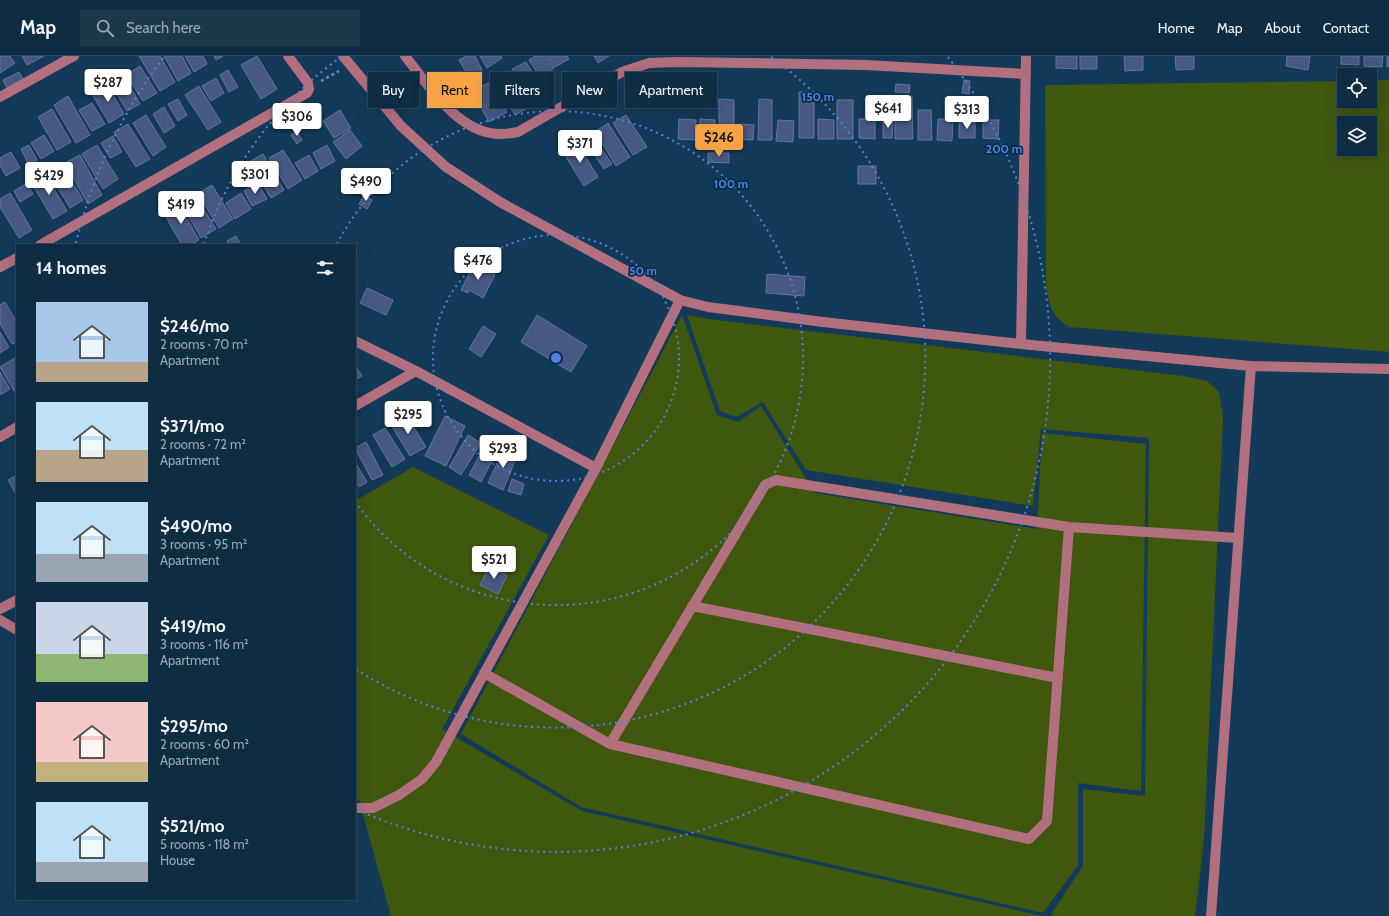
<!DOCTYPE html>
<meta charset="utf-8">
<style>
body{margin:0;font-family:Cabin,sans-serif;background:#1c384d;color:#f1f3f6;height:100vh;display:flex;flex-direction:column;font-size:15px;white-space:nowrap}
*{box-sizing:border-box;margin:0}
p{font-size:13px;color:#9ba7b2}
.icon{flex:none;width:22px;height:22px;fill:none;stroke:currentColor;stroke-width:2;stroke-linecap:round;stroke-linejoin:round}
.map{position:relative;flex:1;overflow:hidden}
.details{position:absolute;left:16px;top:188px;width:340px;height:656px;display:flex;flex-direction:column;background:#0e2c42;border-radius:0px;box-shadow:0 4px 16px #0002,0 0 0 1px #2e485b}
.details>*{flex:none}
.top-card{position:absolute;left:368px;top:16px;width:380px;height:36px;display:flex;gap:8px}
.tools{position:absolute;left:1337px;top:12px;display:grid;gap:8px}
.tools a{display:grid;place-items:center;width:40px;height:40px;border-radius:0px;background:#0e2c42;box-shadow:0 4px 16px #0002,0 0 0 1px #2e485b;font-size:20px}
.price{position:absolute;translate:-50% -34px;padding:0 9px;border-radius:4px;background:#fff;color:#222;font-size:13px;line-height:26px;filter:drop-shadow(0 1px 2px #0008)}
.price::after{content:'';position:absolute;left:50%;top:24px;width:12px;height:9px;margin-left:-6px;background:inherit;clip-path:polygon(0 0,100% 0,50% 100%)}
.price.on{background:#f5a345;color:#111}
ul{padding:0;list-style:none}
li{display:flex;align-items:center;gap:12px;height:100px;padding:0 20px}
li span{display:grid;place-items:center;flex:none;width:112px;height:80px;border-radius:0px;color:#555}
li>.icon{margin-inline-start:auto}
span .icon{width:48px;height:48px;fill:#fffc;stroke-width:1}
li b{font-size:17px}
h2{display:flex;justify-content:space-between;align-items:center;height:48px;padding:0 20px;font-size:17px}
.chip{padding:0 14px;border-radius:0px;background:#0e2c42;box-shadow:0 4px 16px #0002,0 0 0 1px #2e485b;font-size:14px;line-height:36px}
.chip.on{background:#f5a345;color:#111}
header{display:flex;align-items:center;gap:24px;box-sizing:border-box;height:56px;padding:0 20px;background:#0e2c42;border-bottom:1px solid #2e485b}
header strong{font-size:19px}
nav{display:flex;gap:22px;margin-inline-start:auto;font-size:14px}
.search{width:280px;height:36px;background:#1c384d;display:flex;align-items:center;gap:10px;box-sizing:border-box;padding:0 14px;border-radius:0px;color:#9ba7b2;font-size:15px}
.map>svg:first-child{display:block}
</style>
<header>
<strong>Map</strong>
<div class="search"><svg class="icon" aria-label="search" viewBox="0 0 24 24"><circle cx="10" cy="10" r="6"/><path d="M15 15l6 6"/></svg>Search here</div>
<nav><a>Home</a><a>Map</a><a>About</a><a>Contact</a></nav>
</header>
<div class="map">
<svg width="1389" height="860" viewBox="0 0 1389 860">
<rect width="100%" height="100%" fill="#133a58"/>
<!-- green -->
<path fill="#40570e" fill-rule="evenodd" d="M1370,24H1389V296L1069,271C1052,260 1050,251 1046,232L1045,29L1344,25V45H1370ZM1344,67H1370V93H1344Z
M682,259L717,359L738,366L761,350L815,437L1037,473L1042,377L1146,388L1141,735L1078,727V809L1043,857L581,751L461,678Z
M687,259L708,263L1184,320L1207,325L1219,336L1223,361L1204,783L1195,860H1050L1083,810V733L1145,740L1149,382L1041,373L1033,450L806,414L763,346L736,361L720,355Z
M413,411L549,479L442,673L582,755L1042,860H391L359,744L355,742V445Z"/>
<!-- building -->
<path fill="#475881" stroke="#6375a0" d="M0,0H10L15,7L0,17Z
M22,0H44L27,9Z
M139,0H160L175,26L160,35Z
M164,0H182L191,17L178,25Z
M185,0H203L207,8L194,16Z
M214,0H223L216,4Z
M257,0L277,33L261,43L241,9Z
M467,0H475L482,14L469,22L459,4Z
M480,0H501L502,2L487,12Z
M535,0H547L554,12L540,21L529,4Z
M549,0H567L569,3L555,11Z
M594,0H609L598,7Z
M1056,0H1077V13L1056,12Z
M1080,0H1097V13H1080Z
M1124,0H1143V14L1125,15Z
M1175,0H1194V13L1176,14Z
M1287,0H1310L1308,14L1286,10Z
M1341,0H1359V9L1341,8Z
M1364,0H1383L1382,11L1364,10Z
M1387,0H1389V11H1387Z
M526,6L536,22L522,30L512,13Z
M140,10L157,37L143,45L126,19Z
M228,14L238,31L229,36L220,19Z
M508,15L529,51L515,59L493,23Z
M19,16L23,23L7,32L3,24Z
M122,16L140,48L127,55L108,23Z
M216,22L224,37L211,45L202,30Z
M964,24L970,25L969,38L962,37Z
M490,26L507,56L489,66L472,36Z
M106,27L124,58L109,67L91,36Z
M896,28L910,29L909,37L895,36Z
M199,30L221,66L208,74L185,39Z
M799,36H814V82H799Z
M68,40L90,79L76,87L54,49Z
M895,40H912L913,83H895Z
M178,43L187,59L178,65L168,48Z
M719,43L734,44V82H719Z
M759,43L772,44V84H758Z
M837,44H853V83H837Z
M92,47L105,68L92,75L79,54Z
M164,51L175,70L164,77L153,58Z
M52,53L71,86L57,94L38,61Z
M340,54L351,72L334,82L323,65Z
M918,54H931L932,84H918Z
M146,59L166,91L153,100L133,67Z
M626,59L647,91L633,99L613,67Z
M679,63L696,64L695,84L678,83Z
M700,63L715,64V82L700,81Z
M818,63L834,64V83H818Z
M859,63H875V83L859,82Z
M938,63H953L952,85L937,84Z
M778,64L794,65L793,86L776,85Z
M883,64H893L892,82H883Z
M983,64H999L998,83L983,82Z
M959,66H975V82H959Z
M608,67L630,101L616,110L595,76Z
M128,68L150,103L136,111L114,76Z
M739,68L754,69L753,84L738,83Z
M350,74L362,90L346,103L333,86Z
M297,75L302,84L297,88L291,79Z
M44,79L54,95L41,103L31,87Z
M113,80L122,96L110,102L101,87Z
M577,87L598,121L584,130L563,96Z
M29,89L37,104L29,109L21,93Z
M97,89L118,123L103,133L82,98Z
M327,89L335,105L321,113L313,97Z
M601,92L612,108L604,113L593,97Z
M283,94L302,124L288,133L269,102Z
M11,96L20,112L6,120L0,109V102Z
M708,97H729V107L708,106Z
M263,98L284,134L271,142L249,106Z
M80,99L102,139L88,148L65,107Z
M309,99L318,115L305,123L295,107Z
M62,109L83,144L70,152L49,117Z
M858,110H876V128H858Z
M45,118L67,155L53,163L31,126Z
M27,127L33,138L20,146L14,135Z
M258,127L267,143L252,150L244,135Z
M212,129L233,163L219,172L198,138Z
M10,137L32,174L19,182L0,151V143Z
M241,137L251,153L235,163L226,147Z
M364,139L372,144L367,153L359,148Z
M197,142L216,173L201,182L183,150Z
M178,147L199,184L190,189H182L163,156Z
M236,180L241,189H229L227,185Z
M475,206L482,210L481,212L495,219L483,242L469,234L468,237L461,234Z
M767,218L805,221L804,240L766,237Z
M367,232L393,244L386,259L360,247Z
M5,246L17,267V286L12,288L0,268V249Z
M537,259L587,290L571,316L521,286Z
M483,270L496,278L481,301L469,293Z
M0,276L9,291L0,297Z
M15,302L17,307V340L0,311Z
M355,309L362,320L355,324Z
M0,316L10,333L0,339Z
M405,357L426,391L410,400L390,367Z
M445,360L465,370L446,410L425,400Z
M385,372L405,403L392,411L373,379Z
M468,379L481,387L461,419L449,411Z
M366,386L383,419L372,424L355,392Z
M485,389L497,395L481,426L469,419Z
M504,392L518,398L503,434L488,427Z
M355,406L367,426L359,431L355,423Z
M17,419V440L8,424Z
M512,423L524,428L521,439L508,435Z
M490,510L507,520L498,538L480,529Z"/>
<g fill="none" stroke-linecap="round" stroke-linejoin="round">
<!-- path -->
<path stroke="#6b89a1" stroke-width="2.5" stroke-dasharray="3 3" stroke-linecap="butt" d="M321,25L339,15"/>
<!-- minor -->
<path stroke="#b26f7e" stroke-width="10" d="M343,0L401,70L446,111L500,146L680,244L708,251L823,266L1021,288L1251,310L1389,313
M405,0C428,29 458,77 499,78C505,78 512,77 518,76L622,16L649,7L678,6L866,9L1026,18
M0,41L74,0
M40,189L307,37L309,33L308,27L288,0
M0,211L17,202
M355,285L416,315L596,412
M1021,288L1026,0
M355,350L416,315
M0,381L17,371
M692,550L1058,622
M0,553L17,544
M0,564L17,574
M484,617L610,688L1029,783L1047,765L1069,471
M610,688L765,429L776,424L1069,471L1238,482
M355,752H373L399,739L422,723L436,706L596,412L680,244
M1211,860L1251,310"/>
</g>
<!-- distance rings -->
<g fill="none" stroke="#577fdf" stroke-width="2" stroke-dasharray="2 4">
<circle cx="556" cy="302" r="123"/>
<path d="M337 188A247 247 0 1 1 356 447"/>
<path d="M204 188A370 370 0 0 1 341 1M771 1A370 370 0 0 1 357 614"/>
<path d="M76 187A494 494 0 0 1 164 1M948 1A494 494 0 0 1 355 753"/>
</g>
<circle cx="556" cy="302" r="6" fill="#577fdf" stroke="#062f4d" stroke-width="2"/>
<g font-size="12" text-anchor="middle" font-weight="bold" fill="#577fdf" stroke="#062f4d" stroke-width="3.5" stroke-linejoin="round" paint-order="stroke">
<text x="818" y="45">150 m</text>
<text x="1004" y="97">200 m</text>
<text x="731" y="132">100 m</text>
<text x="643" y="219">50 m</text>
</g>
</svg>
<div class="tools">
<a><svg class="icon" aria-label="locate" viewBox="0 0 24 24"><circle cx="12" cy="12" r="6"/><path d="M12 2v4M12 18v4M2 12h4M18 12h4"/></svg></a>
<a><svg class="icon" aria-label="layers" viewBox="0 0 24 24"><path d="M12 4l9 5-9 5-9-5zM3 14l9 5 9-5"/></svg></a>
</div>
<b class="price" style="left:108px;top:47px">$287</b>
<b class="price" style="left:888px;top:73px">$641</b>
<b class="price" style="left:967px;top:74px">$313</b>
<b class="price" style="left:297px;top:81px">$306</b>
<b class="price on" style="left:719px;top:102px">$246</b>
<b class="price" style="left:580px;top:108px">$371</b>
<b class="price" style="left:255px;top:139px">$301</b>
<b class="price" style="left:49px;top:140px">$429</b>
<b class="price" style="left:366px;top:146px">$490</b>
<b class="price" style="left:181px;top:169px">$419</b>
<b class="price" style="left:478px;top:225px">$476</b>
<b class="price" style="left:408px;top:379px">$295</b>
<b class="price" style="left:503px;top:413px">$293</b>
<b class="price" style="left:494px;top:524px">$521</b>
<div class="top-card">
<a class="chip">Buy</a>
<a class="chip on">Rent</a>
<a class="chip">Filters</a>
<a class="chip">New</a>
<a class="chip">Apartment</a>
</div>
<section class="details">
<h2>14 homes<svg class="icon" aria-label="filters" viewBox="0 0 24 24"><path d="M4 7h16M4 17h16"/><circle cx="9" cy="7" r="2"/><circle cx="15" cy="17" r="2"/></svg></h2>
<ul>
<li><span style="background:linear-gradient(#a9c7e8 75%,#b9a48a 0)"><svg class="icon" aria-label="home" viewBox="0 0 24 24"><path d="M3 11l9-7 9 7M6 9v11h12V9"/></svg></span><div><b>$246/mo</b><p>2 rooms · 70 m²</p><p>Apartment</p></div></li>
<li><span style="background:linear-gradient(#bfe0f5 60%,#b9a48a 0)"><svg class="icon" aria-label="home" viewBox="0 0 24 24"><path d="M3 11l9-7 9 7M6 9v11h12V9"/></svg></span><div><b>$371/mo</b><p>2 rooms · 72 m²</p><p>Apartment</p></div></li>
<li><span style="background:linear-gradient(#bfe0f5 65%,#9aa5b1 0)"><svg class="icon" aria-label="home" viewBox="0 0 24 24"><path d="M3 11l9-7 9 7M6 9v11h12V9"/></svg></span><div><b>$490/mo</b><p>3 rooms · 95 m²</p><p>Apartment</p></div></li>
<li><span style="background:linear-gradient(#c9d6e8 65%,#8fb573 0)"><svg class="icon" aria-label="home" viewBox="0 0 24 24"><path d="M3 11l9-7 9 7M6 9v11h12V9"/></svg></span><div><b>$419/mo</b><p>3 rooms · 116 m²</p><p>Apartment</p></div></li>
<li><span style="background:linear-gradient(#f6c9c9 75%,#c2b280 0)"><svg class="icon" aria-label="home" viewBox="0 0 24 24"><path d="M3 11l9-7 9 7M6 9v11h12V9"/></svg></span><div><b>$295/mo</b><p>2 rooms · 60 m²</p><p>Apartment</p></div></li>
<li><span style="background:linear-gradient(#bfe0f5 75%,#9aa5b1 0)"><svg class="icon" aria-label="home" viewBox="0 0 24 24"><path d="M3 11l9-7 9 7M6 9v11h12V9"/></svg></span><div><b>$521/mo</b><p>5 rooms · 118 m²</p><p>House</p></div></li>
</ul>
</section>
</div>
